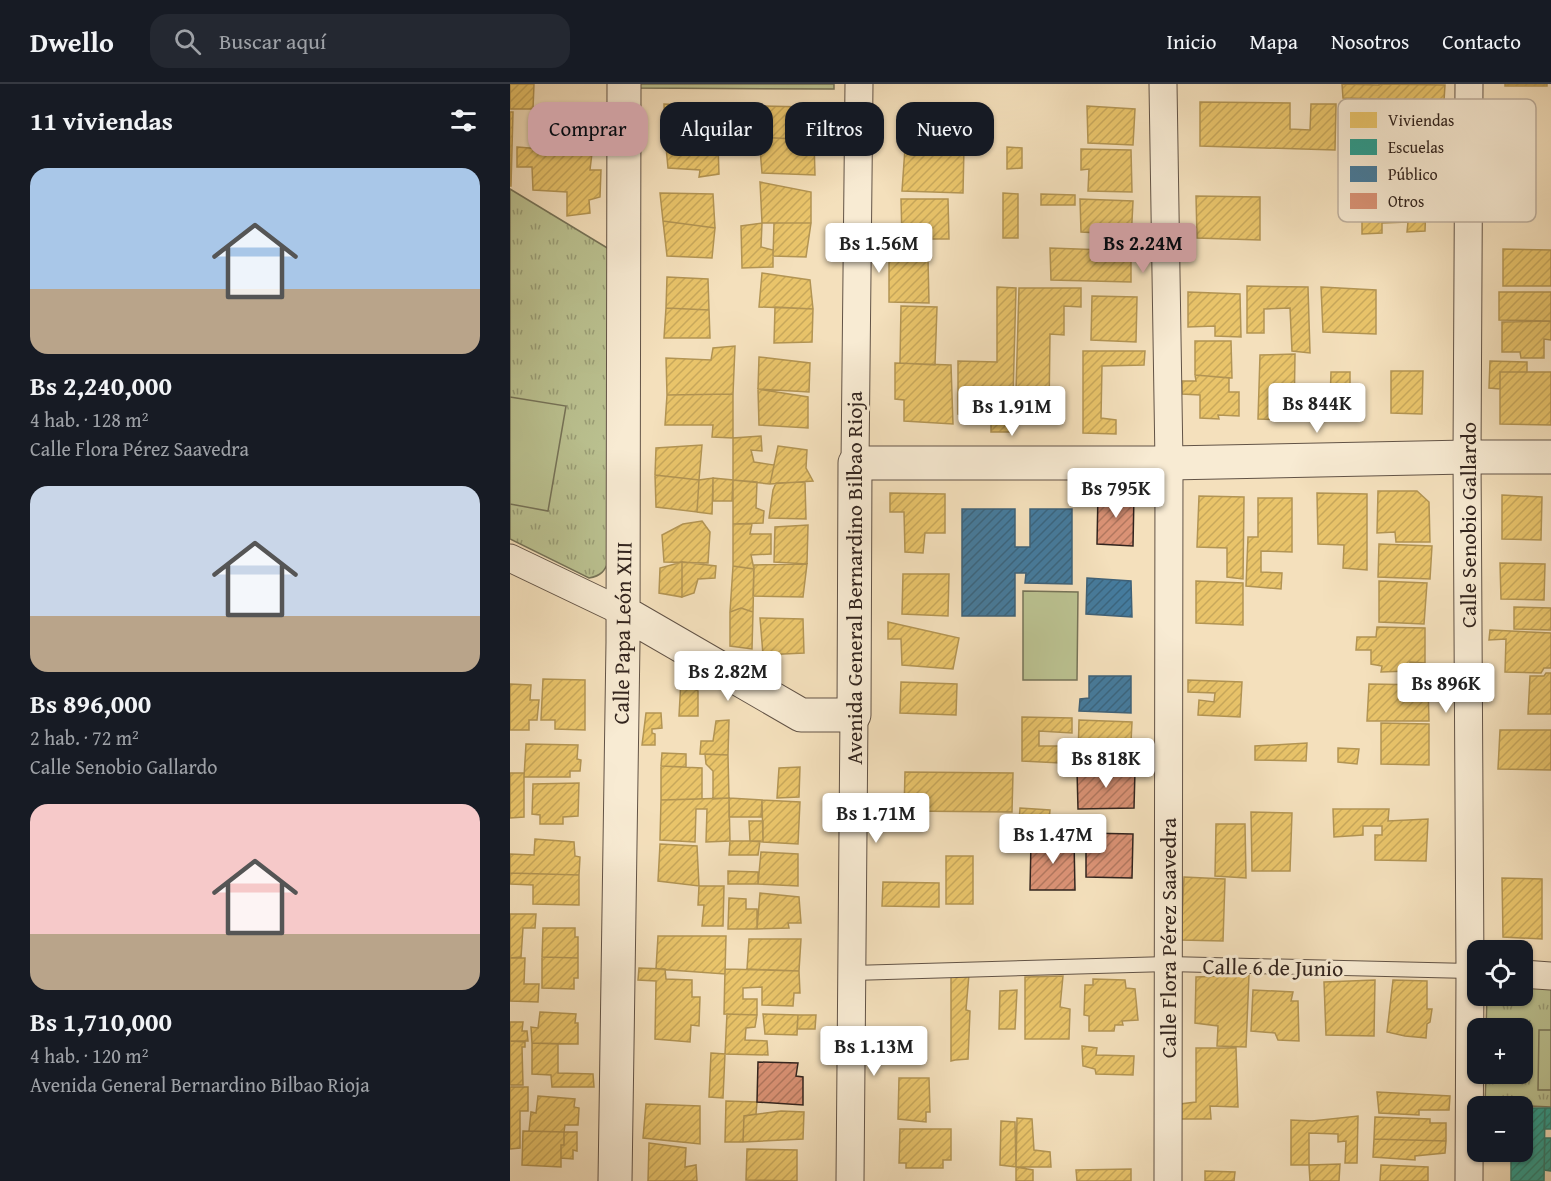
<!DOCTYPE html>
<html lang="es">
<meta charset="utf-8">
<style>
body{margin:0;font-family:"Gentium Book Plus",serif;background:#242831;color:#f1f3f6;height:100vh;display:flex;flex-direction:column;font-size:22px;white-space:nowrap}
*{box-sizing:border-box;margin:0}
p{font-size:20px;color:#9ea1a6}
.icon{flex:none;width:33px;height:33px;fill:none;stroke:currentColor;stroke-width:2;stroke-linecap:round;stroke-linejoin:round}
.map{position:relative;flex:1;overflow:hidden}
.panel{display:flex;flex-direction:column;background:#171b24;width:510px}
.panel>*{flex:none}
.guide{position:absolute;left:18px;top:18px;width:570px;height:54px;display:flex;gap:12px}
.buttons{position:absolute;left:957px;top:856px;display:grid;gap:12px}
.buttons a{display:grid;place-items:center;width:66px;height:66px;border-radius:12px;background:#171b24;box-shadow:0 2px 4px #0004;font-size:30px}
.price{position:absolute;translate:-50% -51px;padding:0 14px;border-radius:6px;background:#fff;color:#222;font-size:20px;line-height:39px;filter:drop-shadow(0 2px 3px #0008)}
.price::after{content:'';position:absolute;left:50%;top:36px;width:18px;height:14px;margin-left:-9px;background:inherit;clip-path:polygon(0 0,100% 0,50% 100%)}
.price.on{background:#c59692;color:#111}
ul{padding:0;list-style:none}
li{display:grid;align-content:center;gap:12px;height:318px;padding:0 30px}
li span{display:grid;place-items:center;height:186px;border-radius:18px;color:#555}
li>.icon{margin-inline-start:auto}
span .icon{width:108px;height:108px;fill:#fffc;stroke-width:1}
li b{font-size:26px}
h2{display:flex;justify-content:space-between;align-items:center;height:72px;padding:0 30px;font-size:26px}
.pill{padding:0 21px;border-radius:18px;background:#171b24;box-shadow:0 2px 4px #0004;font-size:21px;line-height:54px}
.pill.on{background:#c59692;color:#111}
header{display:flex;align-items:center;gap:36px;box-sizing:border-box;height:84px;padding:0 30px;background:#171b24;border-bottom:2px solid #363941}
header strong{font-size:28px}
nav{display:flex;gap:33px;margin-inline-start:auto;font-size:21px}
.search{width:420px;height:54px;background:#242831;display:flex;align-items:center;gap:15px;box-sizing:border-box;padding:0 21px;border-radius:18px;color:#9ea1a6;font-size:22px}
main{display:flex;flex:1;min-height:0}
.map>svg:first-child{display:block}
</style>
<header>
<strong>Dwello</strong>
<div class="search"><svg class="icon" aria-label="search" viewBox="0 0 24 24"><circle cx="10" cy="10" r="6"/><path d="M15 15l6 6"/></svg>Buscar aquí</div>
<nav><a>Inicio</a><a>Mapa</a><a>Nosotros</a><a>Contacto</a></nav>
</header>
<main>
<section class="panel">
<h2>11 viviendas<svg class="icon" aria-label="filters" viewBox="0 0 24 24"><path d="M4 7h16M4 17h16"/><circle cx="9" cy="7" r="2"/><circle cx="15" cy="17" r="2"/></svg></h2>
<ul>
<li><span style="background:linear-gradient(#a9c7e8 65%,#b9a48a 0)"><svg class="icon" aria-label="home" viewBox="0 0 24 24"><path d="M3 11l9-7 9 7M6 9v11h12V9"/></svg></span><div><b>Bs 2,240,000</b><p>4 hab. · 128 m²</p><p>Calle Flora Pérez Saavedra</p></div></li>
<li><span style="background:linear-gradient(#c9d6e8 70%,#b9a48a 0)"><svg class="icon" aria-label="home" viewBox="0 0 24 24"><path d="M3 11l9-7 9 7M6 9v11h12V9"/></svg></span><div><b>Bs 896,000</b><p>2 hab. · 72 m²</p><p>Calle Senobio Gallardo</p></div></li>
<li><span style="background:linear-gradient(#f6c9c9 70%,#b9a48a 0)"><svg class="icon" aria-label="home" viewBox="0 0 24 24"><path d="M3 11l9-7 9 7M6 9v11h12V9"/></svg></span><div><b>Bs 1,710,000</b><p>4 hab. · 120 m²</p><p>Avenida General Bernardino Bilbao Rioja</p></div></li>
</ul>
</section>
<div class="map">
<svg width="1041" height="1097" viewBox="0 0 1041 1097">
<defs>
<pattern id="grass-tufts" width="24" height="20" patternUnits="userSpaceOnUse" patternTransform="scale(1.5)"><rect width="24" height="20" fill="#bbc291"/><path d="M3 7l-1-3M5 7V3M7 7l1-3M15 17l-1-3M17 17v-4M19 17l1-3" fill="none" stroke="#999d76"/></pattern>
<pattern id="homes-hatch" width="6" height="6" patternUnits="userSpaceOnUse" patternTransform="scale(1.5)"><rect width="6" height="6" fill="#e9c46a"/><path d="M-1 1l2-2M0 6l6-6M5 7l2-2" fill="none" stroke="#c8a85b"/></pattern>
<pattern id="schools-hatch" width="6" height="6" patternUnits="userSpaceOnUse" patternTransform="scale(1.5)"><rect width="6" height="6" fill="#2a9d8f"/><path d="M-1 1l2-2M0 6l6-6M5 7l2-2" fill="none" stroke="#258074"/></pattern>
<pattern id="public-hatch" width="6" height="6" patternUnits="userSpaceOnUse" patternTransform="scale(1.5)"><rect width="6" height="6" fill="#457b9d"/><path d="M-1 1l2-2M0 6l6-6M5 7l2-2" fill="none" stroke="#3a657f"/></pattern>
<pattern id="building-hatch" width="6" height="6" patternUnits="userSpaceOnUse" patternTransform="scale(1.5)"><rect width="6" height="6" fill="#da9275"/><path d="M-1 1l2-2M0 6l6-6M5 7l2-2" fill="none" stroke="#b1775f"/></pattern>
</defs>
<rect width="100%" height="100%" fill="#f4e0bc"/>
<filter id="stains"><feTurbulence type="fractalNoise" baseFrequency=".00333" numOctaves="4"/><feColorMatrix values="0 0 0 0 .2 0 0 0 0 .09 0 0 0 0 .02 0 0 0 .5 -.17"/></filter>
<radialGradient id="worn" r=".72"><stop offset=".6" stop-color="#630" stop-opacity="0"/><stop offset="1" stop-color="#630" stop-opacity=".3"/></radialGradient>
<!-- grass -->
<path fill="url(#grass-tufts)" stroke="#767358" stroke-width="1.5" d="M122,0H324V5L122,4Z
M0,105L99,165V476C95,487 91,492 79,494L0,455Z
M1013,903L1041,904V1023L975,1020L976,990H1012V945H976L977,912H1012Z"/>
<!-- garden -->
<path fill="#bbc291" stroke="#767358" stroke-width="1.5" d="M0,313L56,322L38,427L0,420Z
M513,507L568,508L567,596H513Z
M1029,946H1041V1006H1028Z"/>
<!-- homes -->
<path fill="url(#homes-hatch)" stroke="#b29453" stroke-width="1.5" d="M0,0H24L23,25H0Z
M832,0L869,1V0L935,1L934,17L833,14Z
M995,0H1037V2H995Z
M690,18L780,19V45L800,46L801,20H826L825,66L690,62Z
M154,20L194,22L199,42L197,59L155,52Z
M250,22L298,23L300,56L249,53Z
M577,22L625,25L623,61L578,59Z
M0,28H3L1,102H0Z
M34,28H82L83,54L29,56V34Z
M155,52L208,60L209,90L189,93L190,86L158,84Z
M249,53L304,56L305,91L252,89Z
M7,63L82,69L80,86H91L90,113L79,116L80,129L57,132V108L23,106L22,83H7Z
M454,63L453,109L392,107L395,64Z
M497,63L512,64V84L497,85Z
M571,65L621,66L622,108L578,107L579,85L571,86Z
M250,98L301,108V139H252Z
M150,109L203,110L205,144L153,137Z
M493,109L508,110V154H493Z
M531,110L565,111V121H531Z
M686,112L750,113V156L687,154Z
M391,115H438L439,155H392Z
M570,115L623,117L621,157H589V149L571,148Z
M852,117H916L915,147L897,148L898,138L872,139V149L852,150Z
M153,137L205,144L202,174L157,172Z
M252,139L251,163L263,166V183L232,184L231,142Z
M264,139H301L296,173L263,172Z
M540,164L621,167V198L541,196Z
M993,165L1041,166V202H993Z
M379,174H418L419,219L379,218Z
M252,189L300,196L303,225L249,223Z
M157,193L198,195L199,226L156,224Z
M737,202L798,203L800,269L782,267L780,224L754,225V249H737Z
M487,203L506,204L502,348H481V332L448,330V277L487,278Z
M811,203L866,206V250L813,248Z
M509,204H571V223L554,222V251L540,250L539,328H522V308L506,307Z
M678,208L730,210L731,253L705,252V242L678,243Z
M989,208H1041V237L989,236Z
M582,212L627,213L626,258L581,256Z
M391,222L427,223L425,281L390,279Z
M265,223L303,225L302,258L264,259Z
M156,224L199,226L200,254H154Z
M1041,237V256L1034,255V274H1011L1010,268H992V238Z
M685,257H721L722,294L685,291Z
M225,262L223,310L157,311L156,274L201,276L203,264Z
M573,267H635L634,281L592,282L591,334L606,336V350L573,349Z
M785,270L784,336L748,335L750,271Z
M249,273L300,279L299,308L248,305Z
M980,277L1017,278V288H990V305L979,304Z
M385,279L441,281L443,340L394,337V316L385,315Z
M881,287H913L912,330L881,329Z
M821,288H840V320H820Z
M990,288H1041V341L990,340Z
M685,291L719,294V308H729V332L708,331L709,335L690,334V311L672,310V297H686Z
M248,305L298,313V344L249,341Z
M223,310V354L202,353L203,341H155L157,311Z
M251,352L252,367L241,366L244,378L264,381L260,400L223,396V354Z
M192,361L189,396L145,391L146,364Z
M268,362L297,366L296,384L303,397L260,400Z
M145,391L189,396L187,428L146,423Z
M203,394L202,430L187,428L189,396Z
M203,394L223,396L222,417H203Z
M223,396L247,398L246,424L254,427L253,439L223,440Z
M295,398L296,435L259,434L263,406L266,399Z
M868,407H907L919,418L920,458H886L885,448L867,449Z
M380,409L435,410V449H415L413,469L395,468L394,428H380Z
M807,409L857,410V486L833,484L834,461L808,460Z
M992,411L1032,413L1031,456L992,455Z
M689,412L734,413L733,495L717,493V464L687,463Z
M748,414H782V468L751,467V488L772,489L771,505L736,502L738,453H748Z
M192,437L200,448L198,479L154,478L152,451L173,440Z
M223,440H242L240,450H261V470L241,471L244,485L223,482Z
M298,441L297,480L264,478L265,443Z
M869,460L922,462L920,495L868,493Z
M172,478V513L149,509L150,484Z
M172,478L206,482L205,494L188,495L184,509L172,513Z
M990,479L1035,480L1034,516L991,515Z
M297,480L293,513L243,512L244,481Z
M223,482L244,485L243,528L231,524L220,528Z
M393,490H439L438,532L392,530Z
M686,497L733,499V541L686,539Z
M869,497L917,499L914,540L869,538Z
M1004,523L1041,524V546L1004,545Z
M231,524L243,528L242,565L220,562V528Z
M250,534L293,535L294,569L253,571Z
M378,538L449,554L443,585L392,581L391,555H378Z
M867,543L915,544V579L900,578L899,587L871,588L872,582L861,580V566H846L847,553H866Z
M980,546L1041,549V584H1034L1031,589L995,588L996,555L979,556Z
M1036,589H1041V630H1018L1020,592H1034Z
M33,595L75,596V646L45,645V636H31Z
M171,596L188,607V632H169Z
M678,596L732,598L730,633L688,631L689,616L704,618L705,609L678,608Z
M391,598L447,600L446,631L390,629Z
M0,600L21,601L20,616H29L27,636H19V646H0Z
M859,600L918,601L919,637H857Z
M136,629H151L152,644L142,645V649L145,650V661H132Z
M512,633L562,634V649L529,647V662H550V679L512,677Z
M219,636L218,671L190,670L191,657H203L206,637Z
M569,636L622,638L620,678L568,676Z
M871,639L919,640V681L871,680Z
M990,646H1041V686L988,685Z
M797,659L796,677L745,676V662Z
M16,660L68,661L67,675L71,676L70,687H60V693H14Z
M828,664L849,665L847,680L828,678Z
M152,669L176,670V683L151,682Z
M195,670L218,671L219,714L203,715V687L196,680Z
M151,682L192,684V715L151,716Z
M290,683L289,713L267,714L269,684Z
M395,688L503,689L502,728L394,727Z
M0,689H14V733L0,734Z
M69,699L68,732L53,733V740H30V731L22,730L23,700Z
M219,714L220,757L196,758L197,725H186L185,758L150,756L151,716Z
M219,714L252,716L251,733H219Z
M252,716L290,718L288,760L253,758Z
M510,724L540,726L539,738L509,737Z
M823,725H879L878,737L918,735L916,777L865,776V751H872V742H853V751L824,753Z
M741,728L782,729L780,787H742Z
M239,737H253V758L240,757Z
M706,740H735L736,794L705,792Z
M25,755L64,758L65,772L70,773L69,791L0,789V770L24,771Z
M220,757H250L248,771H219Z
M150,760L187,762L189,802L148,797Z
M251,768L288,770V802L248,800Z
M436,772H463V820H436Z
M218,787L248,788V800H218Z
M0,789L69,791V821L23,820V801L0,800Z
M674,793L715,795L713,857L671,856Z
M992,794L1032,795V855L993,853Z
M373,798L429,799V823L372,822Z
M189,802H214L213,842H192L194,821H188Z
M250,809L289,813L291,839H278L279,844L247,845Z
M219,814L236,815V825H247V845H218Z
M0,830H26L25,844H13L11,873L0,874Z
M33,844H65V853H68V874L32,873Z
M148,852H216L215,890L146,885Z
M239,855H291L289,887L237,885Z
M32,873L68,874V894H64V905L32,904Z
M0,874H15L14,900H29L28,918L0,917Z
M129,884L155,885L156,895L182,896V913H190L189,942L181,941L180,958L145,955L146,897L128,896Z
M215,885L289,887L290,909H284L283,922L252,921V903L233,904V915H247V931L214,930Z
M441,890H459L456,926L460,927L458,975L445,976L441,977Z
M739,891L736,963L707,962L708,942L685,939L686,893Z
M553,892L550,923L560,925L559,955H515V893Z
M583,895L615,896L616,904L625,905L628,936L612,937L613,941H605L604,947H579V932L574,931L575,901H583Z
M865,896L864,952L816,951L814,898Z
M883,896L917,897V925H922L920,938L917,940L916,954L895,952L877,948Z
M507,906L505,945H489L490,907Z
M743,906L783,908L781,917H788L789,957L768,956L765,949L741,947Z
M30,928L66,930L65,939H68V960L22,959L21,943L28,944Z
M217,930L247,931L245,943L236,944L235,956L257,957L258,971L215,970Z
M253,930L288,931L287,951L255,950Z
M288,931H306L305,945H287Z
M0,938H13L12,947H17L18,957H0Z
M0,957L15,958V963H12L13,1001H0Z
M22,959L48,960V989L83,990L84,1003H42L41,991L22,990Z
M572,962L587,964L586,971L624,972L623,991L586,990L585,985L573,982Z
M686,964H726L728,1023L700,1022L701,1035H669L670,1020L686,1018Z
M201,969L215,970L213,1014L199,1013Z
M389,994H419L420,1028H416V1038L388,1035Z
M0,1003H18V1027H10V1064L0,1065Z
M867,1008L940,1012L939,1026H909V1031L869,1029Z
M28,1012L65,1015L64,1023L69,1024L68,1041H55L54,1048L19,1047L21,1028L26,1029Z
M216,1017L247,1018L246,1030L234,1032L233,1058H215Z
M136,1020L190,1022V1060L133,1054Z
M271,1027L294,1028L293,1055L233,1058L234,1032Z
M848,1032L847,1079H835L836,1057L828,1058V1050L799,1049V1081H781V1036L802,1037Z
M865,1033L920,1035V1039H936V1057L864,1055Z
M507,1034L522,1035L524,1066L540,1068L541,1083H506Z
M491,1037L505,1038L506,1083L490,1081Z
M390,1045H441V1076H433V1084H396V1079H389Z
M13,1047L54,1048V1061H51V1083L12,1081Z
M54,1048H67V1067L63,1066V1075L51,1074V1061H54Z
M864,1055L936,1057L935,1069L905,1072V1076L863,1073Z
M139,1059L176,1064L175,1083L186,1081L187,1097H138Z
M237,1065L287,1066V1097L236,1096Z
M830,1080L829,1097H800L799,1081Z
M871,1081L918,1083V1097H870Z
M506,1083L523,1086V1097H506Z
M621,1085V1097H567L566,1086Z
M695,1087L725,1088L724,1097H695Z"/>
<!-- schools -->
<path fill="url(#schools-hatch)" stroke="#2c796d" stroke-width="1.5" d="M1012,1024H1035L1034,1097H1001V1068H1012Z
M1035,1024H1041V1045H1034Z
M1035,1054H1041V1087L1034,1086Z"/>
<!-- public -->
<path fill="url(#public-hatch)" stroke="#3f6177" stroke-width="1.5" d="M452,425H505V463H520V425H562V500L515,499L516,489H505V532H452Z
M577,494L621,497L622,533L576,530Z
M579,592H621V629L569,627L570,615L579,614Z"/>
<!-- building -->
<path fill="url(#building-hatch)" stroke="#32241e" stroke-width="1.5" d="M588,409L624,410L623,462L587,460Z
M567,686H625L624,724L568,725Z
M576,749L623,750L622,794L576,793Z
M564,756L565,806H520L521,757Z
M248,978L288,979L286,992L293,993V1021L247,1018Z"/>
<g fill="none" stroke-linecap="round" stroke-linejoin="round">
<!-- service casing -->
<g stroke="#625346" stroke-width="16">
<path id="service" d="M342,889L658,880L960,887"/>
</g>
<!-- minor casing -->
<g stroke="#625346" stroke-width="29">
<path id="minor" d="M653,0L659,379L658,1097
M345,379L349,0
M0,474L113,528
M1012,890L1041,892
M340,1097L344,631
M959,1097L960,887L957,373L959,0"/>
</g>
<!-- tertiary casing -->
<g stroke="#625346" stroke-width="35">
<path id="tertiary" d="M113,528L291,631H344L345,379H659L957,373H1041
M105,1097L113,558L114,0"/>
</g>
<!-- service -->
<use href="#service" stroke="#f8ebd3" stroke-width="14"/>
<!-- minor -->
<use href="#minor" stroke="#f8ebd3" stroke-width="27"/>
<!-- tertiary -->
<use href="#tertiary" stroke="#f8ebd3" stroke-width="33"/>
</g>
<g text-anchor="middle" stroke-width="6" stroke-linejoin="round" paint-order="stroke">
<!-- street labels -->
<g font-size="22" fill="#32241e" stroke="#f8ebd3">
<text transform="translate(958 441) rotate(-90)" y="8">Calle Senobio Gallardo</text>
<text transform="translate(344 494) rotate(-90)" y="8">Avenida General Bernardino Bilbao Rioja</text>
<text transform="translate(112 549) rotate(-89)" y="8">Calle Papa León XIII</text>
<text transform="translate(658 854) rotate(-90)" y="8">Calle Flora Pérez Saavedra</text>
<text transform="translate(763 883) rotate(1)" y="8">Calle 6 de Junio</text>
</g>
</g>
<!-- legend -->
<rect x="828" y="15" width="198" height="123" rx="9" fill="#f8ebd3" stroke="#bdaf9d" stroke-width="1.5"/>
<rect x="840" y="28" width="27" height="16" fill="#e9c46a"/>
<rect x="840" y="55" width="27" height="16" fill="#2a9d8f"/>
<rect x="840" y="82" width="27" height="16" fill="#457b9d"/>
<rect x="840" y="109" width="27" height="16" fill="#da9275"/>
<g font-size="16" fill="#32241e">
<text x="878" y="42">Viviendas</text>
<text x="878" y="69">Escuelas</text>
<text x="878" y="96">Público</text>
<text x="878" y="123">Otros</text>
</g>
<rect width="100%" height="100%" filter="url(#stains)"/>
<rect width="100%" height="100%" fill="url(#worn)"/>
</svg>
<div class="buttons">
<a><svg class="icon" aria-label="locate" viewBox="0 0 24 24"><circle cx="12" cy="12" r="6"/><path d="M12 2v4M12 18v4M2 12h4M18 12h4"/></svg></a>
<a>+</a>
<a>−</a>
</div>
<b class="price" style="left:369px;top:190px">Bs 1.56M</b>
<b class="price on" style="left:633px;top:190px">Bs 2.24M</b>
<b class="price" style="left:807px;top:350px">Bs 844K</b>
<b class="price" style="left:502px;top:353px">Bs 1.91M</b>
<b class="price" style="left:606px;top:435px">Bs 795K</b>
<b class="price" style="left:218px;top:618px">Bs 2.82M</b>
<b class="price" style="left:936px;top:630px">Bs 896K</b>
<b class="price" style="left:596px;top:705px">Bs 818K</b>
<b class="price" style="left:366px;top:760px">Bs 1.71M</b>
<b class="price" style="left:543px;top:781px">Bs 1.47M</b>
<b class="price" style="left:364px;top:993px">Bs 1.13M</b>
<div class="guide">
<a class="pill on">Comprar</a>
<a class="pill">Alquilar</a>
<a class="pill">Filtros</a>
<a class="pill">Nuevo</a>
</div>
</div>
</main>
